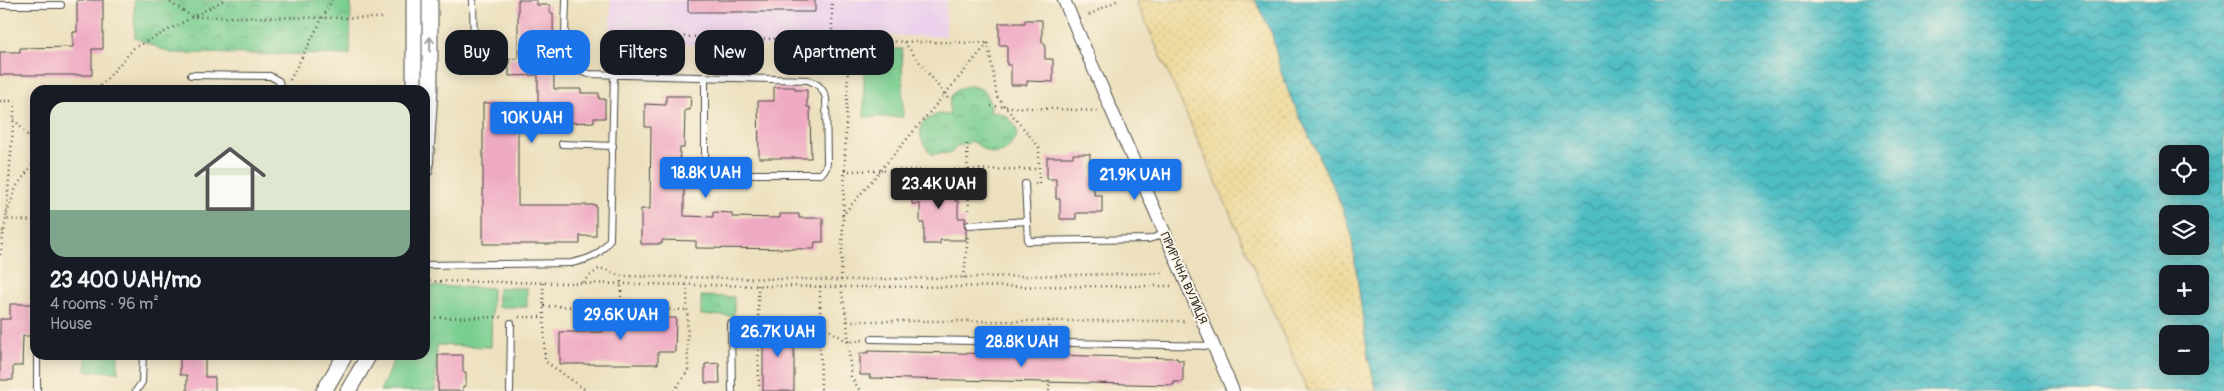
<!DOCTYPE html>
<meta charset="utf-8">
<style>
body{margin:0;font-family:Pangolin,sans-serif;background:#242831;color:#f1f3f6;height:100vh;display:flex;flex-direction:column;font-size:19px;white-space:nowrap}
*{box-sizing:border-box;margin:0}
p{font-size:16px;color:#9ea1a6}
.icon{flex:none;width:28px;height:28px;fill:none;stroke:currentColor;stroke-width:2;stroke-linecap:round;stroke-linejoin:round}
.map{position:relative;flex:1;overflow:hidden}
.side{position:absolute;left:30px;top:85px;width:400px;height:275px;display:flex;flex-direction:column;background:#171b24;border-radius:15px;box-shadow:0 2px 12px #0003}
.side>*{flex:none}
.banner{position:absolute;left:445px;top:30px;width:475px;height:45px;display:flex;gap:10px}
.fabs{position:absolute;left:2159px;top:145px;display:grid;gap:10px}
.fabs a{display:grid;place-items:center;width:50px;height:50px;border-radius:10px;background:#171b24;box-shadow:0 2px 12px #0003;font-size:25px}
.price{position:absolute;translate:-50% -42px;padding:0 11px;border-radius:5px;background:#1a73e8;color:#fff;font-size:16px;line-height:32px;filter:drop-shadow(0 1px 2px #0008)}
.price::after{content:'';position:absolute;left:50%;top:30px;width:15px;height:11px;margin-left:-8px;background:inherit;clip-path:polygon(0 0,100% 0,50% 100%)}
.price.current{background:#222;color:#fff}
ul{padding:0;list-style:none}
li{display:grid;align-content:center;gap:10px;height:265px;padding:0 20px}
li+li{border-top:1px solid #363941}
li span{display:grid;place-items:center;height:155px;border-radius:15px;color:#555}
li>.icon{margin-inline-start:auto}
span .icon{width:90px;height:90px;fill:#fffc;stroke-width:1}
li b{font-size:21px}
.tag{padding:0 18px;border-radius:15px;background:#171b24;box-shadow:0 2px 12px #0003;font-size:18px;line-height:45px}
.tag.current{background:#1a73e8;color:#fff}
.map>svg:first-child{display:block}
</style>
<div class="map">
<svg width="2224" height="391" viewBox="0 0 2224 391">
<defs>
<pattern id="sand-dots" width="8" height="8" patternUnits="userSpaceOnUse" patternTransform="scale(1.25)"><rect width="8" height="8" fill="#eeda9e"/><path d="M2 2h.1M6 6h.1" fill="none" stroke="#cb8" stroke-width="1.8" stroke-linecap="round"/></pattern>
<pattern id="park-crowns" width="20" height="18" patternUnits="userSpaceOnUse" patternTransform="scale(1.25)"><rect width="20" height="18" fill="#79ce91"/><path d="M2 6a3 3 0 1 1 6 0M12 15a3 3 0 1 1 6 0" fill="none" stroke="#63a777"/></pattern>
<pattern id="water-waves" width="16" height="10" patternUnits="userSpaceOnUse" patternTransform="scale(1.25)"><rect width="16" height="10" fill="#4fbec4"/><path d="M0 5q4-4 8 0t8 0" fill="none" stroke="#429b9f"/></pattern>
</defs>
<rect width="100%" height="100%" fill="#fcf5e5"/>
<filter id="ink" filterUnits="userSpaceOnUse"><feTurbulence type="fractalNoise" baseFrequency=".02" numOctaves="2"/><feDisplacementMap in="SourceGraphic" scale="10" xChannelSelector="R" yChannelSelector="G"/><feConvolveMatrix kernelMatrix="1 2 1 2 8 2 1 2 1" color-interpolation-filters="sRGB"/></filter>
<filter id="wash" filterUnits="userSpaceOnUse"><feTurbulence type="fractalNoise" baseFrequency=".0096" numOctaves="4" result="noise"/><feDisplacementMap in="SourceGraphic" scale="20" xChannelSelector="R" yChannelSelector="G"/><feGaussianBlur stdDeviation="1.12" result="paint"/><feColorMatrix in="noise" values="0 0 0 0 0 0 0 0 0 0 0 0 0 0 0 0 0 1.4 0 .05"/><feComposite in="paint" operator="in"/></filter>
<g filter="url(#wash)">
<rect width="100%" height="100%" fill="#ece0be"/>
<!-- built -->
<path fill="#ebd1eb" d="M611,0H946V36H854L853,48L611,43Z"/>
<!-- grass -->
<path fill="#79ce91" stroke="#527c5e" d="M864,49H902L903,117H864Z
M425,286L492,288L491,347L437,345L435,391H380L396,355H425Z"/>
<!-- sand -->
<path fill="url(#sand-dots)" stroke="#8c8264" d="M1136,0H1255L1272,34L1280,69L1290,96L1338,197L1351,232L1368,357L1377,391H1308Z"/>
<!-- park -->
<path fill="url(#park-crowns)" stroke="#527c5e" d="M134,0H351L350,55L171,53L135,38Z
M969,86L977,87L986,92L991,106L990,112C1006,113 1012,118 1018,133C1013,143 1005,157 992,153C984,152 979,144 971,141L967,144L957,146L951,153L932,154C921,143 917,135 924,121L938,114L950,115C947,99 952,88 969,86Z
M498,288H527V307H498Z
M701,296L734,297V316L701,315Z
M86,355H118V372L86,371Z"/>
<!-- water -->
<path fill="url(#water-waves)" stroke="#3d7478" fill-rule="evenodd" d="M1255,0H2224V391H1377L1368,357L1351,232L1338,197L1290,96L1280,69L1272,34ZM2168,154H2200V186H2168ZM2168,214H2200V246H2168ZM2168,274H2200V306H2168ZM2168,334H2200V366H2168Z"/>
<g id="blocks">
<!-- building -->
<path fill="#efaac3" d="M77,0H103V49H92V75H0V52H20V48L73,47V32H77Z
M518,0H537V5H550V13H553L554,89H581V93H599V99H605V118H594V122L518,125V205H596V236H580V244H483V103L538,104V75L509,76V59L518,58Z
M688,0H815V12H688Z
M1025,20H1042V43H1045V59H1053V82L1027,81V85H1011V65H1007V45H999V23H1025Z
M774,87H795V90H807V107H810L811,158H759L758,101H774Z
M666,96H691L690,110H685L684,148H680L679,180L684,181V216L713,217V212L732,213V217L780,218V214H799V218H823V242H815L814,249L696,248V241L662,240V244H641V209H650L651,127H645V104L666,105Z
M1073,154H1090V177H1094V195H1102V213H1076V219H1060V199H1056V179H1047V157H1073Z
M938,178H955V201H958V218H966L964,225L966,229V240H940V244H924V223H920V204H912V181H938Z
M10,304H32V321H35V336H23L22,366H13V380H0V319H10Z
M632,311H653V318H676L675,352H658V364H560V332H603V317H632Z
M763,325H794V391H763Z
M868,351L1177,358V360H1183V382H1174V385L869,378L870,375H860V353H868Z
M180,355H205V377H215V391H187V375H180Z
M438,355H463V372H466V386H463V391H438Z
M719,363L720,383H705V364Z"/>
</g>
</g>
<g filter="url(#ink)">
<use href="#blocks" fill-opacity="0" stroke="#484641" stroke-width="1"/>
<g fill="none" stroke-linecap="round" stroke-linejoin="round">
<!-- service casing -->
<g stroke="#484641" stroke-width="8">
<path id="service" d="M473,0L474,51
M566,0C566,15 562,53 571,65C575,70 582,72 589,74L808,80C818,84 822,87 826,98L827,162L826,168L821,174H715
M0,5H61
M191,75L270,76L279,81L281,90
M562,144L613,146
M705,159V77
M1025,184L1028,241L1149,239L1165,234
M969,225L1026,221
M425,265L571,263C590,259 600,256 610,239L614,74
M731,324L732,391
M872,339L1214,346
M37,355V391
M136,391L142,382L143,355
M510,391L511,323"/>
</g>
<!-- minor casing -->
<g stroke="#484641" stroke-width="14">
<path id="minor" d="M1064,0L1233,391"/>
</g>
<!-- tertiary casing -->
<g stroke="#484641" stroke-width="17">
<path id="tertiary" d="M414,0V90
M425,170L430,89V0
M324,391L345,355
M348,391L369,355"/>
</g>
<!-- path -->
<path stroke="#484641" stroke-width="2.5" stroke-dasharray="1 4" stroke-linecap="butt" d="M166,0L193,17L224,0
M1089,15L1118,0
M624,35L862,41
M832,40V0
M904,42L949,100
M988,43L997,97L1039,147V184H1034
M446,58L467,59
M463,58V67H486
M290,80L332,0
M97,90L134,48L193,17L385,18
M0,101H15L6,219L35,221
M991,106L1097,111
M14,119L35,144
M967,144L969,214
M844,171L1039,169
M7,214L16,187L35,161
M842,216L988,43
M0,236L4,229
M0,255L6,219
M621,276V308
M964,278L968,234
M841,280L848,67H861L862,41L988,43
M425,281L841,287L1172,286
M582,282L600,268L621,276L841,280L1164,273
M543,283L545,361L587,391
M758,285L759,391
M820,286V324L848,342L863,340
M841,287L847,321H1187
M544,306L687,310
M519,317H543
M425,318L501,317
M847,321L851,377L860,391
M1049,321V332
M759,324H820L821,391
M674,391L688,371L687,285
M1049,391V379"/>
<!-- service -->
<use href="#service" stroke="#fff" stroke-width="6"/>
<!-- minor -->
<use href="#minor" stroke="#fff" stroke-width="12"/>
<!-- tertiary -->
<use href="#tertiary" stroke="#fff" stroke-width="15"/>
</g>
<!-- one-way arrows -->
<defs><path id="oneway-shaft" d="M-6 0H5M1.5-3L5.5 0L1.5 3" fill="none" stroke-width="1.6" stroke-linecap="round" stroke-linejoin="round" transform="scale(1.25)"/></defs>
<use stroke="#a0a0a0" href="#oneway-shaft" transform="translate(430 44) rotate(-90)"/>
</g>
<g text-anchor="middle" stroke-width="4" stroke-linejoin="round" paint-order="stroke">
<!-- street labels -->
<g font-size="12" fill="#2b2b2b" stroke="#fcf5e5">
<text transform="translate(1184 278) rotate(66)" y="4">ПРИРІЧНА ВУЛИЦЯ</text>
</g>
</g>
</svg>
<div class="fabs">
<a><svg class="icon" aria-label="locate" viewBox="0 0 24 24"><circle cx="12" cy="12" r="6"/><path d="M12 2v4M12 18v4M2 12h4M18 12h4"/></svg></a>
<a><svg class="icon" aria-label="layers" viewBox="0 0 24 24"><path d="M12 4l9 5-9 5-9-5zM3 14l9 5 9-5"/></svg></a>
<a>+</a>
<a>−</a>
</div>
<b class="price" style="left:532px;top:144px">10K UAH</b>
<b class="price" style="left:706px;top:199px">18.8K UAH</b>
<b class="price" style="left:1135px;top:201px">21.9K UAH</b>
<b class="price current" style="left:939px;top:210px">23.4K UAH</b>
<b class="price" style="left:621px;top:341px">29.6K UAH</b>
<b class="price" style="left:778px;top:358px">26.7K UAH</b>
<b class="price" style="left:1022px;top:368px">28.8K UAH</b>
<div class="banner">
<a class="tag">Buy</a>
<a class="tag current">Rent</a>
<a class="tag">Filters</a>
<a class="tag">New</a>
<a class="tag">Apartment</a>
</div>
<section class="side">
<ul>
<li><span style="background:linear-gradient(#dfe7d0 70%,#7fa58c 0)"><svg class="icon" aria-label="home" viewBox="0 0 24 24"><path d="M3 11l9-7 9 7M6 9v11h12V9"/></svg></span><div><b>23 400 UAH/mo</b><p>4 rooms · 96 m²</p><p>House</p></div></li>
</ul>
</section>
</div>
